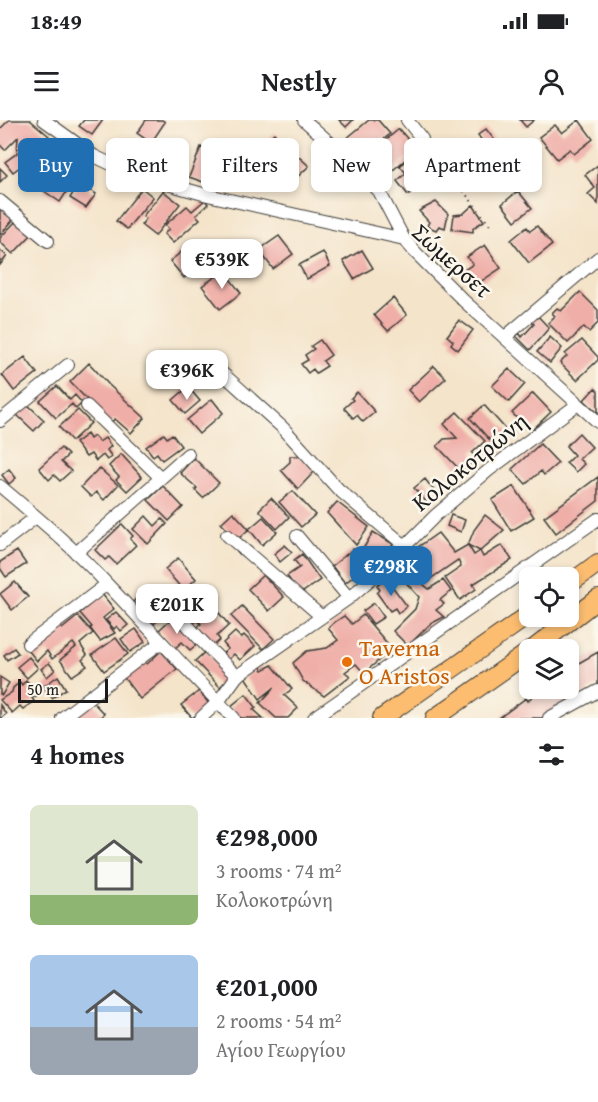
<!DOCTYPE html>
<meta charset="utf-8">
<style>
body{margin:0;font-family:"Gentium Book Plus",serif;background:#f6f6f6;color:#202124;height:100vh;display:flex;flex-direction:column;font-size:22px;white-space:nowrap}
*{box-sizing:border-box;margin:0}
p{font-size:20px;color:#757577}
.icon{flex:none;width:33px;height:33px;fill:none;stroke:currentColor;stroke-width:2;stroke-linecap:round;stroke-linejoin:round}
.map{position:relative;height:598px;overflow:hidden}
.drawer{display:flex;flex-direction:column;background:#fff;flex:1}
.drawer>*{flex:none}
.hud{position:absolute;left:18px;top:18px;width:562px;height:54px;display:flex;gap:12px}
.controls{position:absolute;left:519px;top:447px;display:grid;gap:12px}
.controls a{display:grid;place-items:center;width:60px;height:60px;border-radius:9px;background:#fff;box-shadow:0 3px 9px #0003;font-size:30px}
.scale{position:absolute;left:18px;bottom:15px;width:90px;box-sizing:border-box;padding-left:6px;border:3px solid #1c1c1c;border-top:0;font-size:16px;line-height:21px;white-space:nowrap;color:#1c1c1c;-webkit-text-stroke:4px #fbf7ec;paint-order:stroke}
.price{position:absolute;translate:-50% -51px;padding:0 14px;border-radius:12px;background:#fff;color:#222;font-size:20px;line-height:39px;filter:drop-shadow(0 2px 3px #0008)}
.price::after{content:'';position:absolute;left:50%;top:36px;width:18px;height:14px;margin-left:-9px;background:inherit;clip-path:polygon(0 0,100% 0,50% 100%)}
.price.on{background:#1f6fb2;color:#fff}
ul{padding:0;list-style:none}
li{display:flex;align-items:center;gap:18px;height:150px;padding:0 30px}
li span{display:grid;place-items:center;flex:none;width:168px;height:120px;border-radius:9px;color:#555}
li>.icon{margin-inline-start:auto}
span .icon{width:72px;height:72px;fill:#fffc;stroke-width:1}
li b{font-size:26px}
h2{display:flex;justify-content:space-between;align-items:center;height:72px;padding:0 30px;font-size:26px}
.tag{padding:0 21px;border-radius:9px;background:#fff;box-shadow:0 3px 9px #0003;font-size:21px;line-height:54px}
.tag.on{background:#1f6fb2;color:#fff}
.status{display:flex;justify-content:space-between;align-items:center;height:42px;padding:0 30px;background:#fff;direction:ltr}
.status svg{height:16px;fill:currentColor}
header{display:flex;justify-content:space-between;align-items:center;height:78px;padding:0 30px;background:#fff;font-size:27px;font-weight:600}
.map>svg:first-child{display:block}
</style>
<div class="status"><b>18:49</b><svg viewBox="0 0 49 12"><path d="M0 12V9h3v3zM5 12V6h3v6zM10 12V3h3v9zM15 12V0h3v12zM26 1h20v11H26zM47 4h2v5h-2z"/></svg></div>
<header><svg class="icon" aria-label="menu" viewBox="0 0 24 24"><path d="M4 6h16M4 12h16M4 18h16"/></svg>Nestly<svg class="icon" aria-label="person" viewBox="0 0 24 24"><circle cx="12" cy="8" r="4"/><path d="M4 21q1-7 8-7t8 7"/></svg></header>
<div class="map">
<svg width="598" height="598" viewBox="0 0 598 598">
<rect width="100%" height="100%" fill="#fbf7ec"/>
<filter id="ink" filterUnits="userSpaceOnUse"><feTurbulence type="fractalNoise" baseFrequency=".0167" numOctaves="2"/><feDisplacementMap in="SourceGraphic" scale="12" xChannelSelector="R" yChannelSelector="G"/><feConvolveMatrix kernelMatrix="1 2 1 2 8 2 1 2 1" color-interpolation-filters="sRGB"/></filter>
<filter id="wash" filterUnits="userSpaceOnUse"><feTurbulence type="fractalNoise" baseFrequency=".008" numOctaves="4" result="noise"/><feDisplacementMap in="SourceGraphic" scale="24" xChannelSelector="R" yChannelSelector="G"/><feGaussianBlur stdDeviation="1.35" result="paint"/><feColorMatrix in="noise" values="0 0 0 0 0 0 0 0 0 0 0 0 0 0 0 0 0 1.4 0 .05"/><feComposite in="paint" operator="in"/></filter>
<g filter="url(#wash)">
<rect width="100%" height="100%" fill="#f4e4ca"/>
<g id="blocks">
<!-- building -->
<path fill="#efaea7" d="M9,0H30L49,16L25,43L13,52L5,42L17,33L18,17L5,30L0,25V9Z
M84,0H103L92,15L79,6Z
M146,0H162L165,2L151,23L137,13Z
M339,0H353L346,7Z
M369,0H378L390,14L363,37L347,18Z
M520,0H534L526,7Z
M579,0L593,19L574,34L570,29L557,39L539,17L555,5L562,13Z
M399,9L417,30L393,50L379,33L384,29L381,24Z
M486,9L503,31L483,46L485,49L478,55L467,40L471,37L467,32L482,21L478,15Z
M274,13L283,23L276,29L291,44L299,37L309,46L291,63L282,54L277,59L265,46L267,43L255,31Z
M201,27L218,34L206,63L189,57Z
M418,31L436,53L408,75L397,61L406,53L400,46Z
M65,44L79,53L60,82L44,71L49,64L40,58L48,45L59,53Z
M598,45V84L588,74L595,68L585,55Z
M0,48L7,55L0,62Z
M79,63L96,74L86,88L70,78Z
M142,68L153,77L127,109L116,101Z
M163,71L180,84L155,116L141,105L146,99L143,96Z
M518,71L532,88L515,101L502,84Z
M205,80L208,84L196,95L200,99L173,123L164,114L169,109L165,105L187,86L192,91Z
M436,82L448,94L445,108L439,106L436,110L427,106L429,102L419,91Z
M473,85L484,101L473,108V112L452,109L454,95L463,94Z
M0,88L13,100L0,115Z
M17,100L32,114L13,134L0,122V118Z
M537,106L552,125L529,143L511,120L527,107L530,111Z
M279,116L293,134L273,149L259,130Z
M195,121L203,130L200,133L206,139L184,158L170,141Z
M485,125L501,148L477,164L473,158L470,160L463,151L473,144L467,137Z
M0,130L7,136L0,145Z
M362,130L373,148L354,159L343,141Z
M323,132L330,146L307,159L299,145Z
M224,151L241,173L220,189L202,166Z
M580,172L598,190V203L589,212L584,207L568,223L548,203L555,196L552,193L557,188L561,191Z
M393,178L407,195L388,211L374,195Z
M536,194L549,208L530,230L516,216L519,213L522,217L534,204L530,200Z
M459,200L473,210L458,230L451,224L453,221L447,216Z
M550,217L562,228L550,243L537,232Z
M320,220L331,235L323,241L327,246L316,253L313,249L308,253L301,244L308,240L305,235L314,229L311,226Z
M582,220L598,237V240L577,260L560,243L567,236L565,234Z
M25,237L37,253L14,271L2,255Z
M89,243L109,265L145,298L131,313L115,299L110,303L70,262Z
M434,246L446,258L419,282L408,270Z
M509,249L525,264L509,282L492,266Z
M57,266L70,280L75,275L82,283L76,289L72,284L56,298L40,281Z
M188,267L200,281L185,294L173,280Z
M595,268L598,271V293L584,280Z
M357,272L375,292L363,302L357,295L353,298L344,288L353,280L351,278Z
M533,273L551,292L530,312L512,293Z
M212,279L223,293L199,314L187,300Z
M27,284L44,300L34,311L17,295Z
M484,285L510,314L496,327L470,298Z
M78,290L91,303L72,321L59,307Z
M457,292L485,321L472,333L477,338L462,352L437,326L444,319L457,318L444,304Z
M579,313L592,327L579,339L584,344L576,352L566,343L574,335L566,326Z
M87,314L90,319L94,316L99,322L105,318L111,326L107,330L112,337L107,340L103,335L96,341L91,334L86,337L75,323Z
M164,314L167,318L172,314L181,326L162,340L157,333L153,336L146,327Z
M540,324L558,343L544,355L541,351L526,364L512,349Z
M61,328L68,335L61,342L71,351L60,361L54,355L49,360L39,348Z
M121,334L142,357L127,371L116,360L119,357L109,346Z
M290,336H301L314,352L298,369L281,350L290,342Z
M194,338L219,363L203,378L195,370L197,368L180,353Z
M99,348L118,365L104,380L96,372L91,377L81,367Z
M9,349L16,358L9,364L2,355Z
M598,357V381L556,413L544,397Z
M425,359L439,377L429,385L414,368Z
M163,366L183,387L169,401L148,380Z
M514,366L534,397L511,411L492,380Z
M293,371L315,395L301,407L279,382Z
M271,378L289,397L277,409L259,390Z
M337,382L369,407L356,425L327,393Z
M233,392L249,409L237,420L221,403Z
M451,395L465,400L461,412L447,406Z
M485,395L504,410L480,431L468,425L474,435L480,431L483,437L502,425L512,440L473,464L476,469L460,480L445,458L461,447L458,440L423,464L429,469L443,460L451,471L440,480L444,484L436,490L444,497L430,504L408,526L393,511L415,489L419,477L402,458L419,443L411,432L438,413L454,433L468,425L474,410Z
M146,396L155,406L162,399L167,404L148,424L133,409Z
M263,397L277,412L262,425L249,409Z
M122,404L133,416L130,419L136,425L116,444L109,437L105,440L95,430Z
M373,412L393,424L384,440L363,429Z
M285,425L292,432L280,442L274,434Z
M353,429L367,446L345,463L332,446Z
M17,431L26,444L6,457L0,448V442Z
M302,434L320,460L300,474L287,456L300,447L294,440Z
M178,438L196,459L183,470L165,449Z
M263,455L284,477L269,491L248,469Z
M386,458L407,486L398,493L395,488L390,491L377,473L380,470L377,465Z
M15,462L28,477L12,490L0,474Z
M195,469L211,487L208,491L213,497L219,493L229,505L217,516L220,520L211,528L195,509L201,504L198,500L192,504L176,486Z
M154,471L170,488L154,504L133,482L142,473L147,478Z
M102,474L114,489L103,498L115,513L100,521L90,508L92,507L80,493Z
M374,483L384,497L373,504L363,491Z
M242,486L274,519L263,529L231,496Z
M116,492L128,505L121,511L117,506L114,509L106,500Z
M363,495L392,529L364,553L356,544L345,552L350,556L324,576L303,561L293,543L307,531L327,528L338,520L328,508L335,502L344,496L352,504Z
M78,496L93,513L80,524L87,535L82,540L87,546L72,556L60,540L76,527L73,523L52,539L47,531L37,541L28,530L58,504L62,509Z
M172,498L197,524L190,530L182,522L175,528L159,510Z
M136,509L145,522L130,532L121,519Z
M235,512L241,518L244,515L255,526L240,540L234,534L228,540L222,534L228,529L223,523Z
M116,518L128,534L104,551L92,535Z
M14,528L18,533L7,540L4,535Z
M161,531L177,549L140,579L124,558L145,542L147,544Z
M206,531L231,556L220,567L195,541Z
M598,532V565L574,581L571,577L547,598H499L526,578L528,581L539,568H568V549Z
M29,537L38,548L27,558L17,547Z
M49,543L55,550L47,557L41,549Z
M272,545L292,569L284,575L298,588L288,598H276L260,583L275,567L260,579L245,557L260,546L263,550Z
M58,556L66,569L52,578L44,566Z
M0,557L9,563L2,575L0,574Z
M26,560L39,575L32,578L34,581L23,589L20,586L12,593L0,580L12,572L13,568L20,562L22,565Z
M199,571L210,585L192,598L181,585Z
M246,574L256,587L253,589L263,598H238L230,587Z
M90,579L104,594L99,598H75L72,595Z
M0,585L6,594L1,598H0Z"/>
</g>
</g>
<g filter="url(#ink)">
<use href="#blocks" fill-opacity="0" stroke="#3c3a36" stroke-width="1.5"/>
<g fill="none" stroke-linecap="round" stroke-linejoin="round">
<!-- minor casing -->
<g stroke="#3c3a36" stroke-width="14">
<path id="minor" d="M44,0L94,36L132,54L203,74L404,119L415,132L464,181L598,302
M304,0L336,28L379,71L404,119
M407,0L422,19
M0,81L48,121
M505,217L598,138
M211,243L283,308L338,369L404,425
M87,286L161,358
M0,301L68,245
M0,366C37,397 75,429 108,465C150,509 191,555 234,598
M227,415L322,497
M297,416L349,478
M0,425L36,397
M76,433L188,334
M163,473C184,505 210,530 237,556
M28,524L107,464
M62,598L160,523
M201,598L218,582L237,556L349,478L381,450L436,395L489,350L578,284
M314,598L598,399
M549,598L598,571"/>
</g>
<!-- highway casing -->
<g stroke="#3c3a36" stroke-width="20">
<path id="highway" d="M568,465L598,443
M532,530L598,479
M382,598L530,494
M435,598L530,531"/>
</g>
<!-- path -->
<path stroke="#3c3a36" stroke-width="2" stroke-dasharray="1.5 4.5" stroke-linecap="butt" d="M430,28L490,105"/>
<!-- minor -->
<use href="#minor" stroke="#fff" stroke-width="12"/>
<!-- highway -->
<use href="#highway" stroke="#fcbd6f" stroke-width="18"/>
</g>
</g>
<!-- markers -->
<circle fill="#e8710a" stroke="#fbf7ec" stroke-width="2" cx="347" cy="542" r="6"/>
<g text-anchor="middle" stroke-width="5" stroke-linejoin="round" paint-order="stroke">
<!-- street labels -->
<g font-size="24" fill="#1c1c1c" stroke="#fbf7ec">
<text transform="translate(452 141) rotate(42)" y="8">Σώμερσετ</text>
<text transform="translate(470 342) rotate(-39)" y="8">Κολοκοτρώνη</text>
</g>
<!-- food labels -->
<g font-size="24" fill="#c56008" stroke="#fbf7ec" text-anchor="start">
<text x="359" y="536">Taverna<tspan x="359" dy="28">O Aristos</tspan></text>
</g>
</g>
</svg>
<div class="controls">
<a><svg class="icon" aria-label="locate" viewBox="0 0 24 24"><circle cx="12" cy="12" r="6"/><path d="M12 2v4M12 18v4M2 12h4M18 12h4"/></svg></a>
<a><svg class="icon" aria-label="layers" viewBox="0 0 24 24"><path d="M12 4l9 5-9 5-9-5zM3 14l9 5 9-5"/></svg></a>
</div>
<div class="scale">50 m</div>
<b class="price" style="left:222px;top:170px">€539K</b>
<b class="price" style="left:187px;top:281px">€396K</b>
<b class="price on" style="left:391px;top:477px">€298K</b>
<b class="price" style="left:177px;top:515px">€201K</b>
<div class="hud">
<a class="tag on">Buy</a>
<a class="tag">Rent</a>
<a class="tag">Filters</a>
<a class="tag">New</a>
<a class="tag">Apartment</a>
</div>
</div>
<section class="drawer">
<h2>4 homes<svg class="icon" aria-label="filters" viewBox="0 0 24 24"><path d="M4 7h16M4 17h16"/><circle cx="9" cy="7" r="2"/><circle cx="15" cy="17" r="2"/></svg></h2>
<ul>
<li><span style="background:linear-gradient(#dfe7d0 75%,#8fb573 0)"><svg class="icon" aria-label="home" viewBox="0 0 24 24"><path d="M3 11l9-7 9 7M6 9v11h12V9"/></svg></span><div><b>€298,000</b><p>3 rooms · 74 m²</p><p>Κολοκοτρώνη</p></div></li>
<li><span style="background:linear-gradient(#a9c7e8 60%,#9aa5b1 0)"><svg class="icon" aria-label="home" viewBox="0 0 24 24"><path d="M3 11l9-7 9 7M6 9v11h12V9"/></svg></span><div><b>€201,000</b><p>2 rooms · 54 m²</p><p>Αγίου Γεωργίου</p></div></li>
</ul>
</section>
